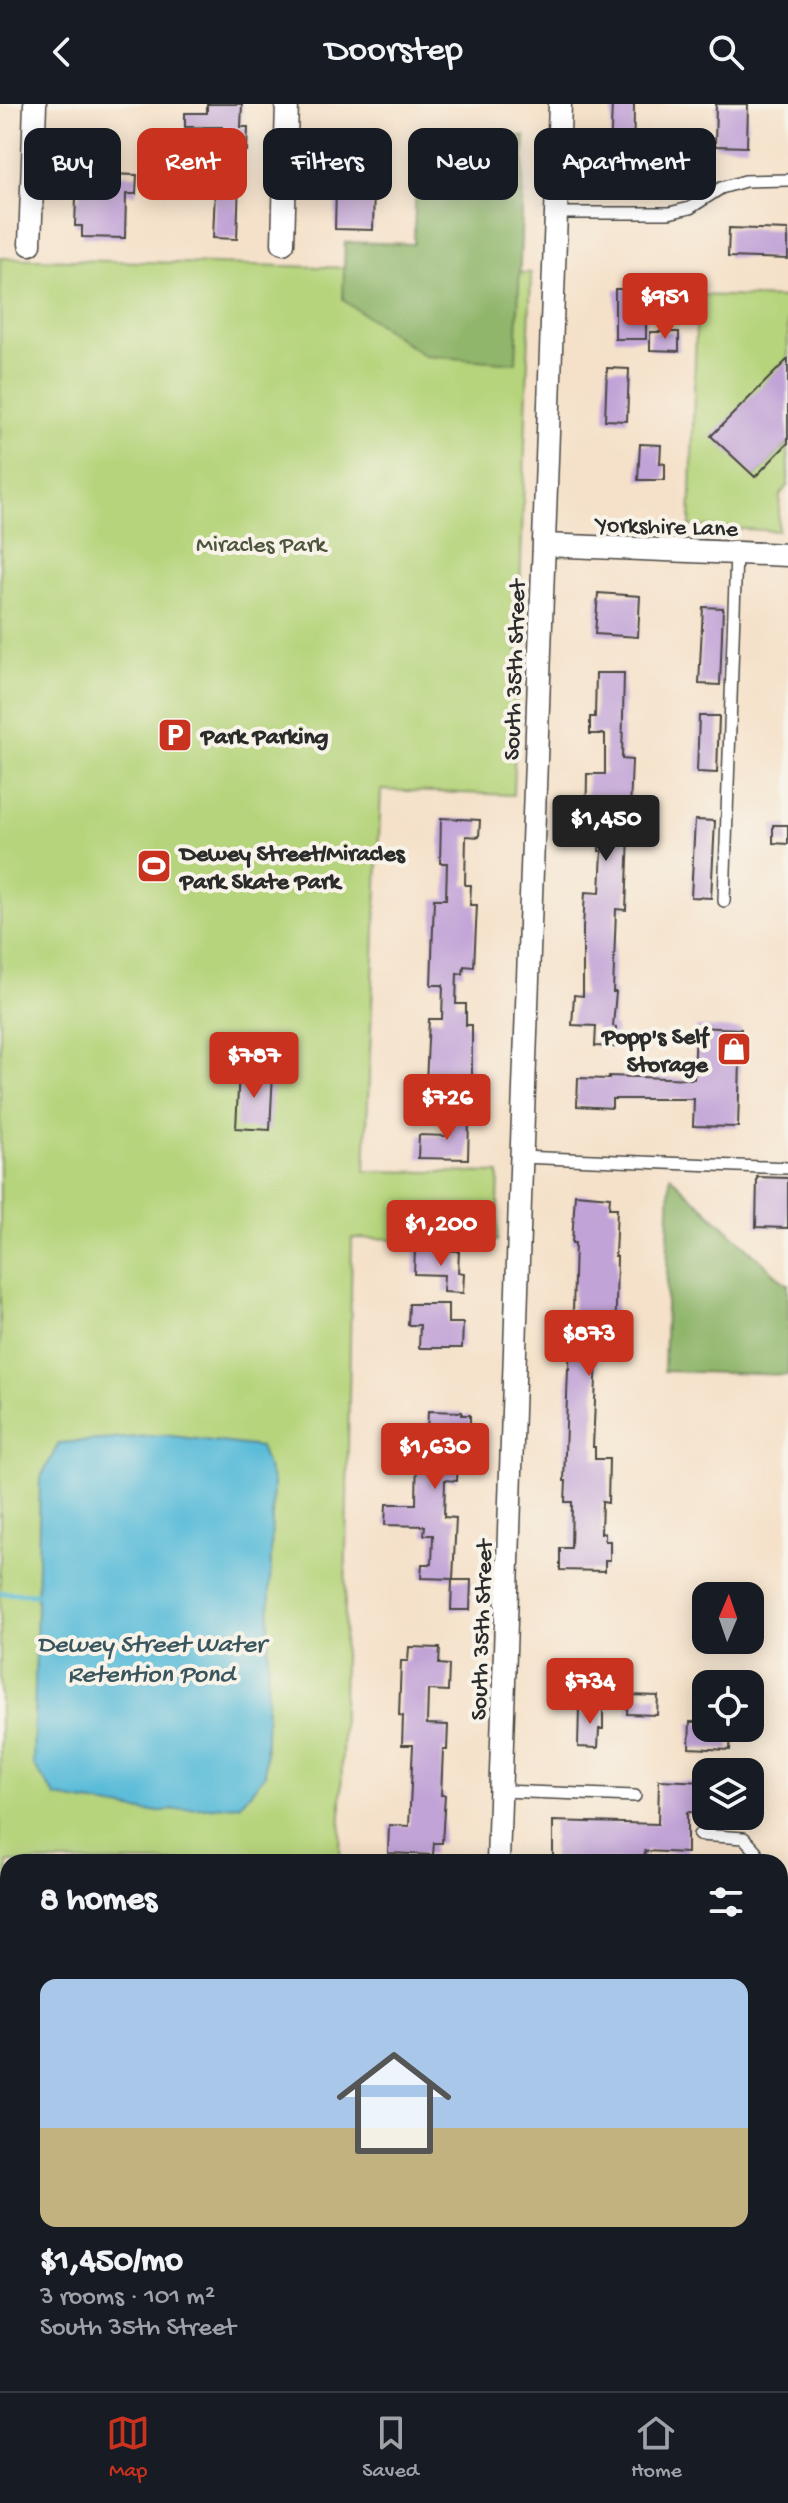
<!DOCTYPE html>
<meta charset="utf-8">
<style>
body{margin:0;font-family:"Gochi Hand",sans-serif;background:#242831;color:#f1f3f6;height:100vh;display:flex;flex-direction:column;font-size:30px;white-space:nowrap}
*{box-sizing:border-box;margin:0}
p{font-size:26px;color:#9ea1a6}
.icon{flex:none;width:44px;height:44px;fill:none;stroke:currentColor;stroke-width:2;stroke-linecap:round;stroke-linejoin:round}
.map{position:relative;flex:1;overflow:hidden}
.side{position:absolute;left:0px;top:1750px;width:788px;height:538px;display:flex;flex-direction:column;background:#171b24;border-radius:24px 24px 0 0;box-shadow:0 4px 20px #0003}
.side>*{flex:none}
.banner{position:absolute;left:24px;top:24px;width:740px;height:72px;display:flex;gap:16px}
.needle{width:52px;rotate:2deg}
.buttons{position:absolute;left:692px;top:1478px;display:grid;gap:16px}
.buttons a{display:grid;place-items:center;width:72px;height:72px;border-radius:16px;background:#171b24;box-shadow:0 4px 20px #0003;font-size:40px}
.price{position:absolute;translate:-50% -68px;padding:0 18px;border-radius:8px;background:#c8321e;color:#fff;font-size:26px;line-height:52px;filter:drop-shadow(0 2px 4px #0008)}
.price::after{content:'';position:absolute;left:50%;top:48px;width:24px;height:18px;margin-left:-12px;background:inherit;clip-path:polygon(0 0,100% 0,50% 100%)}
.price.active{background:#222;color:#fff}
ul{padding:0;list-style:none}
li{display:grid;align-content:center;gap:16px;height:424px;padding:0 40px}
li span{display:grid;place-items:center;height:248px;border-radius:16px;color:#555}
li>.icon{margin-inline-start:auto}
span .icon{width:144px;height:144px;fill:#fffc;stroke-width:1}
li b{font-size:34px}
h2{display:flex;justify-content:space-between;align-items:center;height:96px;padding:0 40px;font-size:34px}
.tag{padding:0 28px;border-radius:16px;background:#171b24;box-shadow:0 4px 20px #0003;font-size:28px;line-height:72px}
.tag.active{background:#c8321e;color:#fff}
header{display:flex;justify-content:space-between;align-items:center;height:104px;padding:0 40px;background:#171b24;font-size:36px;font-weight:600}
.tabs{display:flex;justify-content:space-around;align-items:center;height:112px;border-top:2px solid #363941;background:#171b24;font-size:22px;color:#9ea1a6}
.tabs a{display:grid;justify-items:center;gap:4px}
.tabs .active{color:#c8321e}
.map>svg:first-child{display:block}
</style>
<header><svg class="icon" aria-label="back" viewBox="0 0 24 24"><path d="M15 5l-7 7 7 7"/></svg>Doorstep<svg class="icon" aria-label="search" viewBox="0 0 24 24"><circle cx="10" cy="10" r="6"/><path d="M15 15l6 6"/></svg></header>
<div class="map">
<svg width="788" height="2287" viewBox="0 0 788 2287">
<rect width="100%" height="100%" fill="#f7f3e8"/>
<filter id="ink" filterUnits="userSpaceOnUse"><feTurbulence type="fractalNoise" baseFrequency=".0125" numOctaves="2"/><feDisplacementMap in="SourceGraphic" scale="16" xChannelSelector="R" yChannelSelector="G"/><feConvolveMatrix kernelMatrix="1 2 1 2 8 2 1 2 1" color-interpolation-filters="sRGB"/></filter>
<filter id="wash" filterUnits="userSpaceOnUse"><feTurbulence type="fractalNoise" baseFrequency=".006" numOctaves="4" result="noise"/><feDisplacementMap in="SourceGraphic" scale="32" xChannelSelector="R" yChannelSelector="G"/><feGaussianBlur stdDeviation="1.8" result="paint"/><feColorMatrix in="noise" values="0 0 0 0 0 0 0 0 0 0 0 0 0 0 0 0 0 1.4 0 .05"/><feComposite in="paint" operator="in"/></filter>
<g filter="url(#wash)">
<rect width="100%" height="100%" fill="#f5e1c9"/>
<!-- green -->
<path fill="#b6d47c" stroke="#708054" stroke-width="2" d="M0,154L531,169L513,691L381,686L365,1067L499,1069L497,1137L352,1134L340,1758H8V1782H0Z
M697,191L788,194V255L755,373L788,339V381L780,391L778,427L690,422Z"/>
<!-- forest -->
<path fill="#90b66c" stroke="#5e704c" stroke-width="2" d="M417,28L525,32L516,259L425,252L343,196L345,138L414,140Z
M670,1072L785,1179L788,1180V1271L664,1267Z"/>
<!-- water -->
<path fill="#5abcd9" stroke="#427482" stroke-width="2" d="M164,1331L260,1343L273,1378L265,1671L240,1701L149,1708L56,1693L33,1660L40,1375L59,1339Z"/>
<g fill="none" stroke-linecap="round" stroke-linejoin="round">
<!-- stream -->
<path stroke="#5abcd9" stroke-width="5" d="M0,1489L36,1490"/>
</g>
<g id="blocks">
<!-- building -->
<path fill="#c1a3d7" d="M207,0H242L241,23H248L247,47H240L237,135L213,134L215,86H204L205,62H221L222,23H185V9H207Z
M612,0H634L633,76H609Z
M716,0H748L747,43L715,42Z
M330,48L359,49V81H374L373,126L335,125L336,83L329,82Z
M82,51L108,52L107,70L137,71L136,90H126L125,134L82,133V122H75L76,94H80Z
M162,52H185L184,73L162,72Z
M729,124L788,126V155L728,153Z
M615,185H641V194H646V235H615Z
M650,228H679V247L650,246Z
M788,255V339L755,373L711,332Z
M607,264L629,265L627,317L605,316Z
M640,340L661,341L660,359L665,360V376H638Z
M598,489L640,492L638,533L595,530Z
M703,503L723,504L720,581L699,580Z
M596,569H624L622,655L632,656L626,806L616,805L613,888H616L613,922L616,923L615,943L595,942L596,922L572,921L574,891L583,892V824L585,788L600,789L602,747H599V733L586,732L587,670H605V630H590V613H595Z
M699,612H719L717,669L697,668Z
M441,714L480,716L479,733L466,732L465,781H471L470,801H477L474,863L464,862L463,870L457,869L456,900H466V921H472V980L454,979L453,1002L425,1001L429,915H442L443,881H431L434,795H446L447,759H440Z
M695,716L715,717L711,794L691,793Z
M773,721H788V740L773,739Z
M696,923L741,925L738,1023L693,1022L694,995H612V1004L577,1002L578,974L609,975V972L694,975Z
M239,967L273,969L270,1026L236,1024Z
M447,1014L469,1015L468,1055L418,1054L419,1031L447,1032Z
M757,1073L788,1074V1124L756,1123Z
M575,1090L610,1093L609,1104H617L615,1152H617L615,1252H597L593,1343H595V1355H609L608,1399L602,1398L601,1429H605V1437H610V1456H605V1467L560,1466V1444H571L572,1398H565L566,1377H564L568,1265H569L571,1208H573L575,1139H572Z
M415,1145L459,1147L458,1168L464,1169L463,1189L443,1188L444,1171L414,1170Z
M409,1200H448V1219H463L462,1244H419L420,1221H408Z
M428,1307L462,1308V1311H470V1330L459,1333L457,1377L445,1376L444,1413L456,1414L453,1475L421,1474L422,1460H432L433,1431H424L425,1422L385,1421L386,1400H416L417,1351L426,1352Z
M452,1476H471L470,1506H451Z
M409,1543L440,1544L439,1560L449,1561L448,1587L428,1586L427,1620L448,1621L447,1646H443L441,1691H445L442,1739H434L433,1751L388,1749L389,1721L409,1722L413,1641H402L403,1612L399,1611L401,1557H408Z
M628,1591L658,1592L657,1611L627,1610Z
M579,1603H603V1625H599L598,1644L578,1643Z
M690,1618H706V1624H731L730,1646L689,1644Z
M659,1676L706,1678V1709L687,1708V1749L645,1747L644,1758L553,1755V1717L658,1720Z"/>
</g>
</g>
<g filter="url(#ink)">
<use href="#blocks" fill-opacity="0" stroke="#494643" stroke-width="2"/>
<g fill="none" stroke-linecap="round" stroke-linejoin="round">
<!-- lane casing -->
<g stroke="#494643" stroke-width="14">
<path id="lane" d="M556,109H669L690,104L721,84L745,77L788,76
M724,797L736,449
M521,1053L788,1064
M501,1687L635,1692
M699,1731L744,1734L756,1747V1758
M780,1905H788"/>
</g>
<!-- street casing -->
<g stroke="#494643" stroke-width="25">
<path id="street" d="M283,139L287,0
M30,140L35,0
M544,441L788,451
M498,1758L521,1066L560,0
M476,2287L477,2280"/>
</g>
<!-- secondary casing -->
<g stroke="#494643" stroke-width="33">
<path id="secondary" d="M0,1805L8,1806
M780,1825L788,1826"/>
</g>
<!-- lane -->
<use href="#lane" stroke="#fff" stroke-width="11"/>
<!-- street -->
<use href="#street" stroke="#fff" stroke-width="22"/>
<!-- secondary -->
<use href="#secondary" stroke="#fde4d1" stroke-width="30"/>
</g>
</g>
<!-- icons -->
<defs>
<g id="parking-square" transform="scale(1.8)"><rect x="-9" y="-9" width="18" height="18" rx="4" fill="#c8321e" stroke="#f7f3e8"/><path d="M-3.5-5.5H1a3.5 3.5 0 0 1 0 7H-1V5.5H-3.5ZM-1-3.4V-.6H.8a1.4 1.4 0 0 0 0-2.8Z" fill="#fff"/></g>
<g id="stadium-square" transform="scale(1.8)"><rect x="-9" y="-9" width="18" height="18" rx="4" fill="#c8321e" stroke="#f7f3e8"/><path d="M0-5a6.5 5 0 1 0 0 10a6.5 5 0 1 0 0-10ZM-3.5-1.8h7v3.6h-7Z" fill="#fff"/></g>
<g id="shop-square" transform="scale(1.8)"><rect x="-9" y="-9" width="18" height="18" rx="4" fill="#c8321e" stroke="#f7f3e8"/><path d="M-5-2.5h2.3a2.7 3.5 0 0 1 5.4 0H5L5.5 6h-11ZM-1.5-2.5h3a1.5 2.3 0 0 0-3 0Z" fill="#fff"/></g>
</defs>
<g fill-rule="evenodd">
<use href="#parking-square" x="175" y="631"/>
<use href="#stadium-square" x="154" y="762"/>
<use href="#shop-square" x="734" y="945"/>
</g>
<g text-anchor="middle" stroke-width="8" stroke-linejoin="round" paint-order="stroke">
<!-- street labels -->
<g font-size="24" fill="#2b2b2b" stroke="#f7f3e8">
<text transform="translate(667 421) rotate(2)" y="8">Yorkshire Lane</text>
<text transform="translate(513 566) rotate(-88)" y="8">South 35th Street</text>
<text transform="translate(480 1526) rotate(-88)" y="8">South 35th Street</text>
</g>
<!-- park labels -->
<g font-size="24" fill="#4e553f" stroke="#f7f3e8">
<text x="261" y="447">Miracles Park</text>
</g>
<!-- poi labels -->
<g font-size="24" font-weight="bold" fill="#2b2b2b" stroke="#f7f3e8" text-anchor="start">
<text x="201" y="639">Park Parking</text>
<text x="180" y="756">Dewey Street/Miracles<tspan x="180" dy="28">Park Skate Park</tspan></text>
<text x="708" y="939" text-anchor="end">Popp's Self<tspan x="708" dy="28">Storage</tspan></text>
</g>
<!-- water labels -->
<g font-size="26" font-style="italic" fill="#39565f" stroke="#f7f3e8">
<text x="151" y="1547">Dewey Street Water<tspan x="151" dy="30">Retention Pond</tspan></text>
</g>
</g>
</svg>
<div class="buttons">
<a><svg class="needle" viewBox="-14 -14 28 28"><path d="M0-13l5 13h-10z" fill="#e53935"/><path d="M0 13l5-13h-10z" fill="#9ea1a6"/></svg></a>
<a><svg class="icon" aria-label="locate" viewBox="0 0 24 24"><circle cx="12" cy="12" r="6"/><path d="M12 2v4M12 18v4M2 12h4M18 12h4"/></svg></a>
<a><svg class="icon" aria-label="layers" viewBox="0 0 24 24"><path d="M12 4l9 5-9 5-9-5zM3 14l9 5 9-5"/></svg></a>
</div>
<b class="price" style="left:665px;top:237px">$951</b>
<b class="price active" style="left:606px;top:759px">$1,450</b>
<b class="price" style="left:254px;top:996px">$787</b>
<b class="price" style="left:447px;top:1038px">$726</b>
<b class="price" style="left:441px;top:1164px">$1,200</b>
<b class="price" style="left:589px;top:1274px">$873</b>
<b class="price" style="left:435px;top:1387px">$1,630</b>
<b class="price" style="left:590px;top:1622px">$734</b>
<div class="banner">
<a class="tag">Buy</a>
<a class="tag active">Rent</a>
<a class="tag">Filters</a>
<a class="tag">New</a>
<a class="tag">Apartment</a>
</div>
<section class="side">
<h2>8 homes<svg class="icon" aria-label="filters" viewBox="0 0 24 24"><path d="M4 7h16M4 17h16"/><circle cx="9" cy="7" r="2"/><circle cx="15" cy="17" r="2"/></svg></h2>
<ul>
<li><span style="background:linear-gradient(#a9c7e8 60%,#c2b280 0)"><svg class="icon" aria-label="home" viewBox="0 0 24 24"><path d="M3 11l9-7 9 7M6 9v11h12V9"/></svg></span><div><b>$1,450/mo</b><p>3 rooms · 101 m²</p><p>South 35th Street</p></div></li>
</ul>
</section>
</div>
<nav class="tabs">
<a class="active"><svg class="icon" aria-label="map" viewBox="0 0 24 24"><path d="M3 6l6-2 6 2 6-2v14l-6 2-6-2-6 2zM9 4v14M15 6v14"/></svg>Map</a>
<a><svg class="icon" aria-label="saved" viewBox="0 0 24 24"><path d="M7 4h10v16l-5-4-5 4z"/></svg>Saved</a>
<a><svg class="icon" aria-label="home" viewBox="0 0 24 24"><path d="M3 11l9-7 9 7M6 9v11h12V9"/></svg>Home</a>
</nav>
